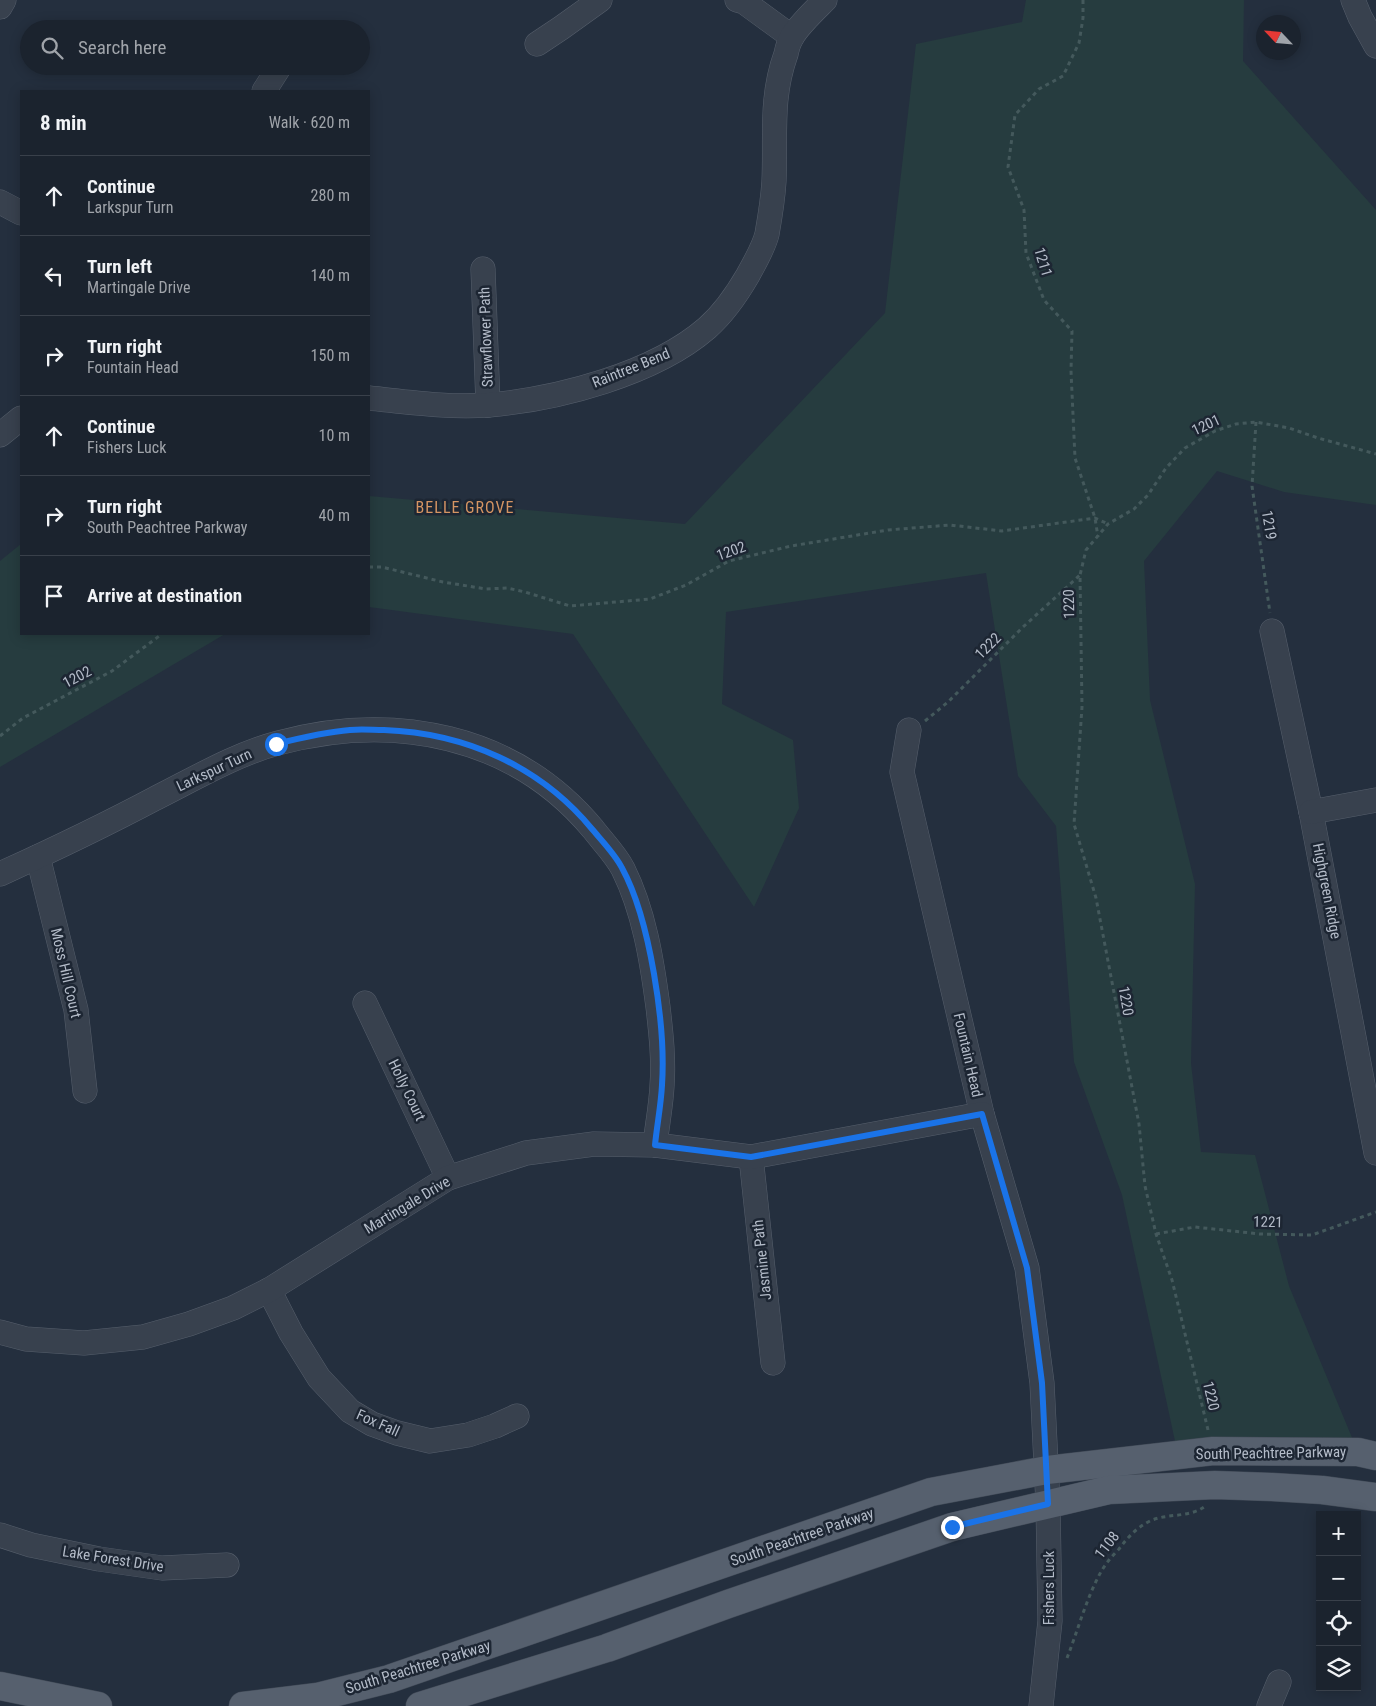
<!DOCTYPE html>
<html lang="en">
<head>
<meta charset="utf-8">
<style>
  body { margin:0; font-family:"Roboto Condensed",sans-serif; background:#282f3a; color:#f1f3f6 }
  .controls { position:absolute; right:15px; bottom:15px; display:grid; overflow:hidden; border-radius:0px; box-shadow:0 2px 12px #0003 }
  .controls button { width:45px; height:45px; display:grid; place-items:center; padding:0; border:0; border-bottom:1px solid #39404a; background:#1b232e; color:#f1f3f6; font:25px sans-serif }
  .compass { position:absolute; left:1256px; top:15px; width:45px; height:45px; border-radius:50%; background:#1b232e; box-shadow:0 2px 12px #0003; rotate:296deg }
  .stop { position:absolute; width:15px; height:15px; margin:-11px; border:4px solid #1a73e8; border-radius:50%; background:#fff }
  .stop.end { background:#1a73e8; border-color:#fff; box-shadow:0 1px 5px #0008 }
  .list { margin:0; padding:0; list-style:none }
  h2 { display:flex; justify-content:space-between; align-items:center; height:65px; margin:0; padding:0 20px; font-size:21px }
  h2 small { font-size:16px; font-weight:400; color:#a0a4aa }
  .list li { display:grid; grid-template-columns:32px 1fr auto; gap:15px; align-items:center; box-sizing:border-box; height:80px; padding:0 20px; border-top:1px solid #39404a }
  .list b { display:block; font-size:19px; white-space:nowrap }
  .list p { margin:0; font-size:16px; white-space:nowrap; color:#a0a4aa }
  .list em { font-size:16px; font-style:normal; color:#a0a4aa }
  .icon { flex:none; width:28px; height:28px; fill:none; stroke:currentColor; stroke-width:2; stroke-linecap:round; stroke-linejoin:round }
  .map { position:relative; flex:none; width:1376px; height:1706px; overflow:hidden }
  .search { position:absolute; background:#1b232e; box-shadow:0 2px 12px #0003; left:20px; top:20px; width:350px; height:55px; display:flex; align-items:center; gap:12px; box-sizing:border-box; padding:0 18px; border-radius:28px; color:#a0a4aa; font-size:19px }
  .panel { position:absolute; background:#1b232e; box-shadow:0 2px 12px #0003; left:20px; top:90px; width:350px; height:545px; border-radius:0px }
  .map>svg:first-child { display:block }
  .green { fill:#263c3f }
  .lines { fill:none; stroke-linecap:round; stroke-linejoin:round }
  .minor-casing { stroke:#565f6c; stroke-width:25 }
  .major-casing { stroke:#414a57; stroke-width:29 }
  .path { stroke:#44595c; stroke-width:3; stroke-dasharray:4 4; stroke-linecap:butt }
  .minor { stroke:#38414e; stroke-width:24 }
  .major { stroke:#56606e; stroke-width:28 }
  .route { stroke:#1a73e8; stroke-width:6 }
  .labels { text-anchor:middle; stroke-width:5; stroke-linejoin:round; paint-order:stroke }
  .street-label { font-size:15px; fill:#b4bcc9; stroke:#1d2633 }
  .neighbourhood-label { font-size:16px; letter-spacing:1px; fill:#d59563; stroke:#1d2633 }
</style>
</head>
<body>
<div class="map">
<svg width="1376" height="1706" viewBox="0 0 1376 1706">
  <rect width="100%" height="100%" fill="#242f3e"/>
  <g class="green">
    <path d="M1026,0H1244L1243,61L1376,210V505L1284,492L1217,471L1144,561L1150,700L1195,884L1191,1063L1201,1152L1255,1155L1289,1286L1358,1452L1178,1455L1122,1195L1074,1062L1056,826L1018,776L986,573L726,612L722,704L793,740L799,808L754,907L573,634L369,607V496L685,524L885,313L916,44L1022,22Z"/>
    <path d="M21,544V634H225L0,767V561Z"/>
  </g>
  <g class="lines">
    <defs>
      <g id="minor">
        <path d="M737,0L744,2L792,37"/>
        <path d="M1353,0L1360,17L1376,46"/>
        <path d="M0,7L4,0"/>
        <path d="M537,44L561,28L600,0"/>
        <path d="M264,91L280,66"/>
        <path d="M0,202L21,213"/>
        <path d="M483,269L488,405"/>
        <path d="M369,398C408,402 449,408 489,405C558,399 654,374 707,328C724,313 737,294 748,275C755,262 764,247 767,234C770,217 773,198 774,181C776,137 770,98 786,54C787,49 789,42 792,37C799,25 815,10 825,0"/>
        <path d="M0,435L21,418"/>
        <path d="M1272,631L1311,812L1376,1153"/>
        <path d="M909,730L902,772L982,1114L1027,1268L1042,1383L1048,1504L1050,1621L1041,1706"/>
        <path d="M1311,812L1376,800"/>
        <path d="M38,857L76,1010L85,1091"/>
        <path d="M0,874C53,850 105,825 156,798C194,779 236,754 278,743C393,712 514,734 593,829C603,842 616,855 623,869C644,911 652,961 658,1007C661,1033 664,1060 662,1086C661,1106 657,1126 655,1145"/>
        <path d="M365,1003L448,1178"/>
        <path d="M751,1157L773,1363"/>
        <path d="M269,1290L291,1333L319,1378L350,1411L372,1424L397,1433L430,1441L468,1435L495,1426L517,1416"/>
        <path d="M0,1332L26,1339L84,1343L143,1337L189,1324L233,1308L269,1290L448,1178L526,1153L594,1144L655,1145L751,1157L982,1114"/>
        <path d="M0,1535L31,1545L99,1559L162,1568L227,1565"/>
        <path d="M1269,1706L1279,1682"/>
      </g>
      <g id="major">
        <path d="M0,1686L98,1706"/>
        <path d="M243,1706L317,1697L389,1679L931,1492L1047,1470L1213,1451L1358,1452L1376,1456"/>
        <path d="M420,1706L607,1648L728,1604L952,1527L1109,1490L1215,1485L1272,1487L1322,1490L1376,1497"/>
      </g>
    </defs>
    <use href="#minor" class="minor-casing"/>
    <use href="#major" class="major-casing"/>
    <g class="path">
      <path d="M1083,0V18L1079,43L1063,76L1039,89L1015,115L1008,167L1024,210L1026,253L1044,300L1072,331L1071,371L1075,458L1095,518L1098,537"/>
      <path d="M1256,422L1252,486L1270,613"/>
      <path d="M369,567H382L443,582L486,589L507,588L525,592L570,606L650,599L686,585L729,561L791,546L888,530L950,525L1002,531L1095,518L1108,524"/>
      <path d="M925,721L948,702L1023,627L1080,575"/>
      <path d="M0,736L23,718L112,671L162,634"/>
      <path d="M1156,1234L1195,1227L1260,1234L1312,1235L1376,1212"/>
      <path d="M1208,1430L1181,1317L1172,1280L1156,1234L1145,1186L1139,1124L1096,898L1074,824L1082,707L1080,575L1086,550L1108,524L1134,509L1148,495L1166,468L1185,448L1215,431L1236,424L1256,422L1289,428L1318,438L1376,454"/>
      <path d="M1067,1658C1078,1630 1087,1596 1102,1570C1107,1562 1113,1555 1119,1549C1128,1537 1136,1528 1150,1521C1167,1513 1188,1518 1204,1507"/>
    </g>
    <use href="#minor" class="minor"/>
    <use href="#major" class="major"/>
  </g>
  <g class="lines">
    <path class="route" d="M276,744C300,738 325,732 350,730C361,729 373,730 384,730C465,733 540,766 592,829C602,841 615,854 622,868C650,919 666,1027 662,1085C661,1105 657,1125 655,1145L751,1157L982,1114L1027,1268L1042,1383L1048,1504L952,1527"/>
  </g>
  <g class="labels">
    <g class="street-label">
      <text transform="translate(1043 262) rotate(73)" y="5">1211</text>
      <text transform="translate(486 337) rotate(-92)" y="5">Strawflower Path</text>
      <text transform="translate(631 368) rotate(-22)" y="5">Raintree Bend</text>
      <text transform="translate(1206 425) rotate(-25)" y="5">1201</text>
      <text transform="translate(1269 525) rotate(81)" y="5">1219</text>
      <text transform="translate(731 551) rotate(-20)" y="5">1202</text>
      <text transform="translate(1069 604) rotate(-91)" y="5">1220</text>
      <text transform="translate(988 646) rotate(-45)" y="5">1222</text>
      <text transform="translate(77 677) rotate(-28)" y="5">1202</text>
      <text transform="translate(214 770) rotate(-25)" y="5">Larkspur Turn</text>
      <text transform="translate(1327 891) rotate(79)" y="5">Highgreen Ridge</text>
      <text transform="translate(66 973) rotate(77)" y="5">Moss Hill Court</text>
      <text transform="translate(1126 1001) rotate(80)" y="5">1220</text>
      <text transform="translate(968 1055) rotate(77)" y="5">Fountain Head</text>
      <text transform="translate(407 1090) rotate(64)" y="5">Holly Court</text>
      <text transform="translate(407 1205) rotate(-31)" y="5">Martingale Drive</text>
      <text transform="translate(1268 1222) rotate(1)" y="5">1221</text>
      <text transform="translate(762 1260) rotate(-96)" y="5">Jasmine Path</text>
      <text transform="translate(1211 1396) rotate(77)" y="5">1220</text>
      <text transform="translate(378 1423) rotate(24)" y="5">Fox Fall</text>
      <text transform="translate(1271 1453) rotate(-1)" y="5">South Peachtree Parkway</text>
      <text transform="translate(802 1537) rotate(-19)" y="5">South Peachtree Parkway</text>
      <text transform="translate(1107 1545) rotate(-52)" y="5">1108</text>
      <text transform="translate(113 1559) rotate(9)" y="5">Lake Forest Drive</text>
      <text transform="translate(1049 1588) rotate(-90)" y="5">Fishers Luck</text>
      <text transform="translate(418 1667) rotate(-17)" y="5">South Peachtree Parkway</text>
    </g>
    <g class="neighbourhood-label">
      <text x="465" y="513">BELLE GROVE</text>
    </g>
  </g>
</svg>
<div class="controls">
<button>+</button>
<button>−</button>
<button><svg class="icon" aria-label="locate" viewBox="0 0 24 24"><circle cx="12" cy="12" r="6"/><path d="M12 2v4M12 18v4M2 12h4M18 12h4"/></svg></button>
<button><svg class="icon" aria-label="layers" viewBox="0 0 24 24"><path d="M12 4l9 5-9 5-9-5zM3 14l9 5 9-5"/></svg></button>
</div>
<svg class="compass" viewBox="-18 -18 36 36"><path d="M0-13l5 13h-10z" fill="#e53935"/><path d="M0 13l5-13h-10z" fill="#a0a4aa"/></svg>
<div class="stop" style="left:276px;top:744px"></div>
<div class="stop end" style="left:952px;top:1527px"></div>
<div class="search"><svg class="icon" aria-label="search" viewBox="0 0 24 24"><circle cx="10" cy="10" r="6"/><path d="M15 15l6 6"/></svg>Search here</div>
<section class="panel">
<h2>8 min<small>Walk · 620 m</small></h2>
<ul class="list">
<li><svg class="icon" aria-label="ahead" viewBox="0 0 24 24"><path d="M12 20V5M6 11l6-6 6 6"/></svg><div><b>Continue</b><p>Larkspur Turn</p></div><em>280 m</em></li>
<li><svg class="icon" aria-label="left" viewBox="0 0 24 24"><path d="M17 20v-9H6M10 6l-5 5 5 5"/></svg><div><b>Turn left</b><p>Martingale Drive</p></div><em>140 m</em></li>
<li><svg class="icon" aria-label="right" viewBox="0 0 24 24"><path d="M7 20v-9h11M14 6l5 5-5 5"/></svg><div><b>Turn right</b><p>Fountain Head</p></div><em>150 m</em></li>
<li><svg class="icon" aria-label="ahead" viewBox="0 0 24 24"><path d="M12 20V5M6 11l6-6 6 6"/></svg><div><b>Continue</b><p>Fishers Luck</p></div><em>10 m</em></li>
<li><svg class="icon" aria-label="right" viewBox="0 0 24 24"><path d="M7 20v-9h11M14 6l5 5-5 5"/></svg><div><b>Turn right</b><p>South Peachtree Parkway</p></div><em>40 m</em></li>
<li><svg class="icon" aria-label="arrive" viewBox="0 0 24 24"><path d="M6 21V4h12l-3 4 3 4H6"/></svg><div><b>Arrive at destination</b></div></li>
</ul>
</section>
</div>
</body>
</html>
